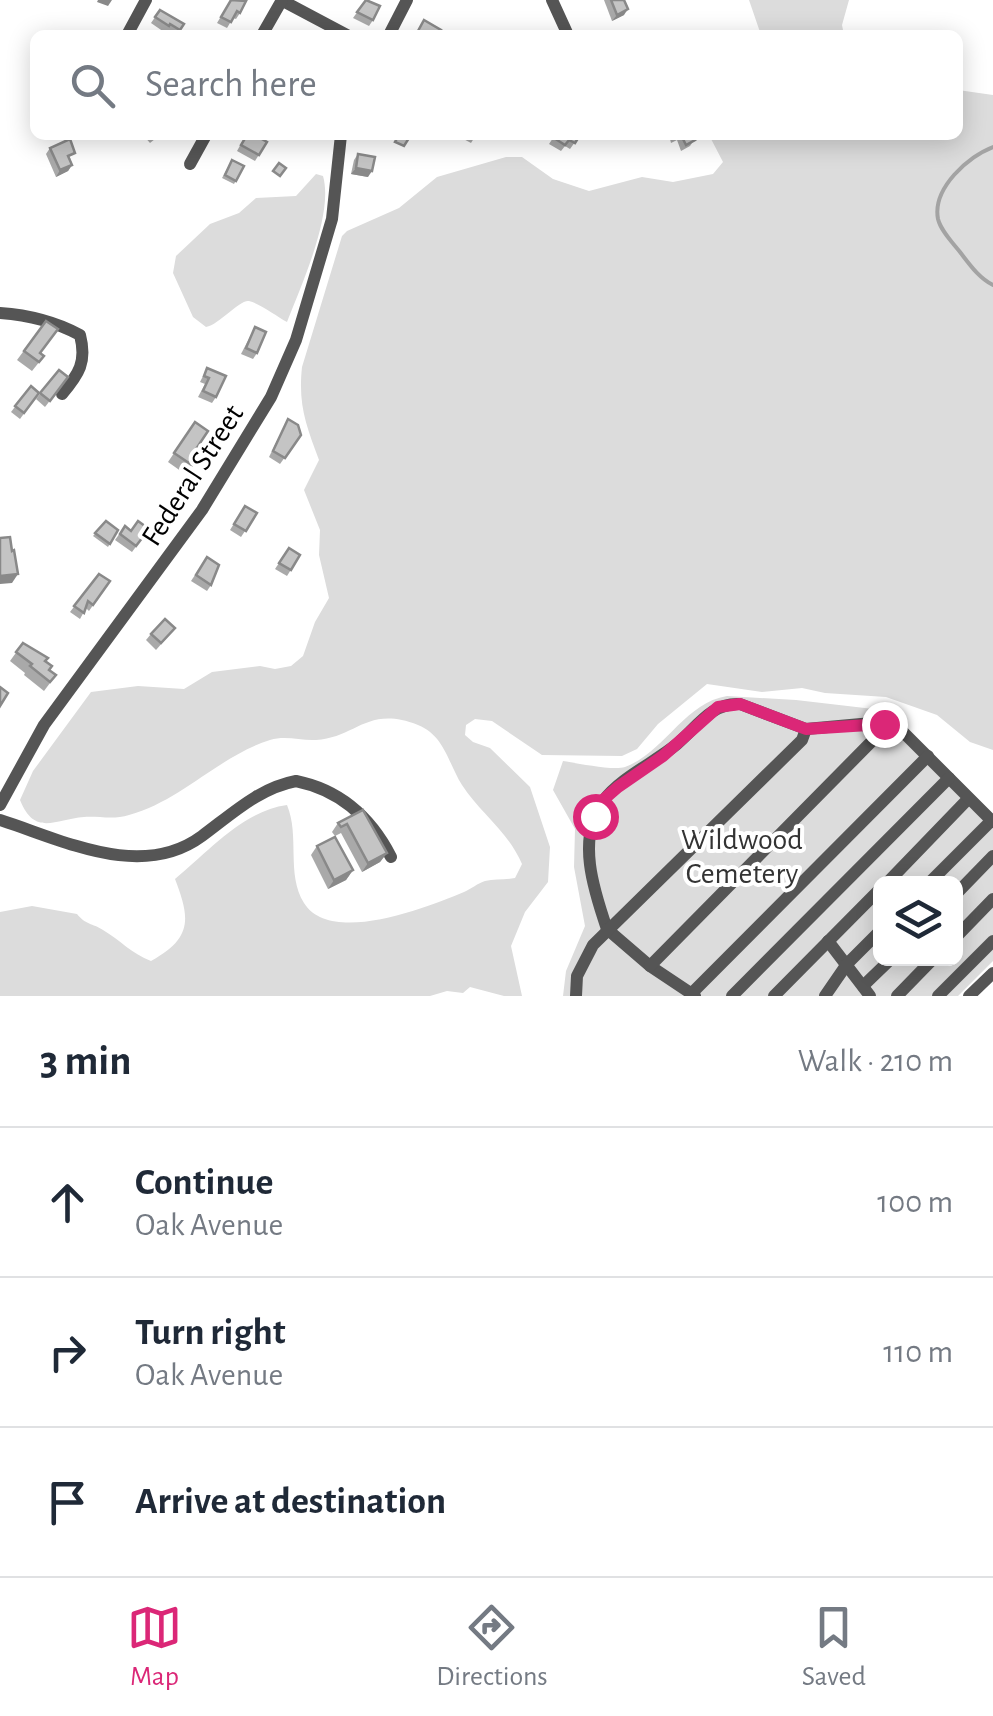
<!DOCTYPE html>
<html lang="en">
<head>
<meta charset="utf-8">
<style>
  body { margin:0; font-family:"Alegreya Sans",sans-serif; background:#f2f2f3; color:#1f2937 }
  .controls { position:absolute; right:30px; bottom:30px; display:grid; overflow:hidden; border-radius:15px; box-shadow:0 5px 25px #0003 }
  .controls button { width:90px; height:90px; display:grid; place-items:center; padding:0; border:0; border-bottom:2px solid #e0e1e3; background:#fff; color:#1f2937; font:50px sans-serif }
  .stop { position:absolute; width:30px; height:30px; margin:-22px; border:8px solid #db2777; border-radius:50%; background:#fff }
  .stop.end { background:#db2777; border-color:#fff; box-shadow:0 2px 10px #0008 }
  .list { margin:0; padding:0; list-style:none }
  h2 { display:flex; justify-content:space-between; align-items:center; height:130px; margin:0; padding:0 40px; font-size:42px }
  h2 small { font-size:32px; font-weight:400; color:#747a83 }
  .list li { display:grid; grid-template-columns:65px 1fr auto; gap:30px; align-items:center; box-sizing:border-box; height:150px; padding:0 40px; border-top:2px solid #e0e1e3 }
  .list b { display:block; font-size:38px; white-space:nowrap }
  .list p { margin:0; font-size:32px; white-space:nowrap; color:#747a83 }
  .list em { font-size:32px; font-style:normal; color:#747a83 }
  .icon { flex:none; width:55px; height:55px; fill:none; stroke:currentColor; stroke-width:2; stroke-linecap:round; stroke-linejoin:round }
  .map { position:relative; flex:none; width:993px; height:996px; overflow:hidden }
  .search { position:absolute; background:#fff; box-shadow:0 5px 25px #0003; left:30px; right:30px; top:30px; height:110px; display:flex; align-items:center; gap:25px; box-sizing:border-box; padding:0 35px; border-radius:15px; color:#747a83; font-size:38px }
  .sheet { height:580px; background:#fff }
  nav { display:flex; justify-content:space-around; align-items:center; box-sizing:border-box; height:140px; border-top:2px solid #e0e1e3; background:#fff; font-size:28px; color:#747a83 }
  nav a { display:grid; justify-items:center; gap:5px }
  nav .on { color:#db2777 }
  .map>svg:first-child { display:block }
  .green { fill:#dcdcdc; fill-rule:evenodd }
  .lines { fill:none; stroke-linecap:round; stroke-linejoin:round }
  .stream { stroke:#a3a3a3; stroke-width:4 }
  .minor { stroke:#555; stroke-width:12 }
  .wall { fill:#a9a9a9 }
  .shaded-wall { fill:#898989 }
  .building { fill:#c4c4c4; stroke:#898989; stroke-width:2.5 }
  .route { stroke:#db2777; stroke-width:12 }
  .labels { text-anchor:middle; stroke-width:8; stroke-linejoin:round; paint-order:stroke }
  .street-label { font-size:30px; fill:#000; stroke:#fff }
  .park-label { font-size:30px; fill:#333; stroke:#fff }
</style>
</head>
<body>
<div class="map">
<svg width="993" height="996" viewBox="0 0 993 996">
  <rect width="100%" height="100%" fill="#fff"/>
  <g class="green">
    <path d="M749,0H849L842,25L844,35H761Z"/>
    <path d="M958,90L993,95V750L970,742L937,715L886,697L825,693L802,688L762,692L707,684L658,724L637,749L622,756L542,755L492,721L475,719L466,725L465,735L473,742L490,748L530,787L550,847L548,882L525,912L511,946L522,996H504L470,987L463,993L447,991L430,996H0V912L32,906L77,914C86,925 92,923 103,930C120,940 132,954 151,961C193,938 190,918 175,879C208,852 243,811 287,805C300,836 286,874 304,903C331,946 428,907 464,892C471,889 478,883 485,881C494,879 506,880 515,878L522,864C508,831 480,813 462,785C448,763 445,736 418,725C367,705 356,738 316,740C301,741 286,735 270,740C219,756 181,801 129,815C114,820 99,816 84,817C55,819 35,837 20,800L33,771L91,692L138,686L184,689L212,672L260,666L275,669L291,666L303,656L315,622L329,598L319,555L320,530L304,490L319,460C306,425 298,405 302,367L342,236L347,231L399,208L437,177L506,157H522L553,179L589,191L642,177L673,182L713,174L723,162L709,135H958Z"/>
    <path d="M316,174L323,176C334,214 301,286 287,322C276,316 261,304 249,301C240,299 220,324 206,327L193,317L173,273L176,256L210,224L239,213L256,198L296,196Z"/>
    <path d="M727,696L796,700L882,710L993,815V961L958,996H563L566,971L585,926L574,867L575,829L553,790L563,761C577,763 613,771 625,767C665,752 684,703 727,696ZM880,884H956V958H880Z"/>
  </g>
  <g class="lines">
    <path class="stream" d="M993,147C969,156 932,188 938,219C941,231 952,242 960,252C970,265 979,278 993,285"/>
    <g class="minor">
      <path d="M281,0L347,35"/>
      <path d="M552,0L568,35"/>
      <path d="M127,35L146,0"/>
      <path d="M262,35L282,0"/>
      <path d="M389,35L407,0"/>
      <path d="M190,164L206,135"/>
      <path d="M0,313C29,315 54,321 80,335C87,362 79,374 62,394"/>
      <path d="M0,805L44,725L202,510L271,397L296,340L332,219L341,135"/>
      <path d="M0,820C63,840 141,881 202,836C232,814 259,788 296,781C340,790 371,818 391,857"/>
      <path d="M886,884L968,799"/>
      <path d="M928,884L991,821"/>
      <path d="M956,894L993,856"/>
      <path d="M607,929C594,891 576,838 603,801C621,777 654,763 677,744C697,727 712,702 740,704L806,729L872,723L896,725L993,822"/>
      <path d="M607,929L650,966L695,996"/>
      <path d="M956,937L993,899"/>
      <path d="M828,941L870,996"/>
      <path d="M650,966L878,735L883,724"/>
      <path d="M863,986L892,958"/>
      <path d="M691,994L928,756"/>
      <path d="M576,996L577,976L593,945L802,740L806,729"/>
      <path d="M732,996L949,778"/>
      <path d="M774,996L880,889"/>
      <path d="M825,996L847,964L880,931"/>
      <path d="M897,996L934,958"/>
      <path d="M938,996L993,941"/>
      <path d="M969,996L993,973"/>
    </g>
  </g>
  <g class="wall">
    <path d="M231,0L240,13L236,19L233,18L227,28L217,23Z"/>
    <path d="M366,0L373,20L369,26L353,18Z"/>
    <path d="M604,0H624V15L612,21Z"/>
    <path d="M160,10L184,24L177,35H174L166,30L164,32L151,23Z"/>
    <path d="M143,135H160L150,143Z"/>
    <path d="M246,135L267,142L255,161L237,151Z"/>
    <path d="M456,135H476L471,143Z"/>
    <path d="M555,135H580L570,149L565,146L561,151L549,144Z"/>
    <path d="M669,135H701L694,140L690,146L681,151L677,140L671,143Z"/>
    <path d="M50,148L71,159H70L72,165L68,171L56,177L46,154Z"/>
    <path d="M358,154L368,177L351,174L354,160Z"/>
    <path d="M232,160L244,166L234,184L222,178Z"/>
    <path d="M46,321L40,353L44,356L32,371L17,360Z"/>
    <path d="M255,327L257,353L253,359L241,354Z"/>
    <path d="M207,368L216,397L212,403L198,397L205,384L200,382Z"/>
    <path d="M59,370L68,377L45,407L36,399Z"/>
    <path d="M31,386L39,393L20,419L11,412Z"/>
    <path d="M288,419L301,435L280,464L269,457Z"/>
    <path d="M195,422L196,449L201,452L185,474L168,462Z"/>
    <path d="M245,506L257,513L241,537L230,530Z"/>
    <path d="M106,521L118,530L108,547L93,536Z"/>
    <path d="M125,526L131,531L149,529L132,552L115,540Z"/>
    <path d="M289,548L300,555L287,576L275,569Z"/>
    <path d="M207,557L211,585L207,591L191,581Z"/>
    <path d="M99,574L110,581L89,611L86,608L80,619L70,612Z"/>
    <path d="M151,634H170L156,650L146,640Z"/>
    <path d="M23,643L45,661L49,670L56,675L44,691L24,675L25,673L10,661Z"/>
    <path d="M363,810L387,853L380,862L362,872L341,833L335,836L332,832L338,823Z"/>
    <path d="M317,846L353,870L346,880L328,889L311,855Z"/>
  </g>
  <g class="shaded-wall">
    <path d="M98,0H112L108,6L97,2Z"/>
    <path d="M628,9L624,15L612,21L617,15Z"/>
    <path d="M72,165L68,171L56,177L60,170Z"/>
    <path d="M356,168L372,171L368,177L351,174Z"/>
    <path d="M18,574L12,583L0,584V576Z"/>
    <path d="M387,853L380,862L362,872L368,863Z"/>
    <path d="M353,870L346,880L328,889L334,880Z"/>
  </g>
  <g class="building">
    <path d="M231,0L246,1L240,13L237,11L231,22L221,17Z"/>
    <path d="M366,0L380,6L373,20L357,12Z"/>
    <path d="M611,0H624L628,9L617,15Z"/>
    <path d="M160,10L184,24L180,30L170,24L169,26L155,17Z"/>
    <path d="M424,20L441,30L438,35H425L418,31Z"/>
    <path d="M247,135H255L267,142L259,155L241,145Z"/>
    <path d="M399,135L409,138L404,146L395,142Z"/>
    <path d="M556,135H580L575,143L569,140L565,145L554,138Z"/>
    <path d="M681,135H697L693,137L695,140L686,145Z"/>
    <path d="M70,139L75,153L68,156L72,165L60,170L50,148Z"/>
    <path d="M358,154L375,157L372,171L356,168Z"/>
    <path d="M232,160L244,166L236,181L225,175Z"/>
    <path d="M279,163L286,168L280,176L273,171Z"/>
    <path d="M46,321L58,329L40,353L44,356L39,362L24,351Z"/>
    <path d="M255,327L266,332L257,353L246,348Z"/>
    <path d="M207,368L226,376L216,397L203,391L209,378L204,376Z"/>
    <path d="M59,370L68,377L50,401L40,393Z"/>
    <path d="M31,386L39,393L24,413L15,406Z"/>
    <path d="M288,419L298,425L301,435L285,458L273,451Z"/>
    <path d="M195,422L208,431L196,449L201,452L192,465L174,453Z"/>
    <path d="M245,506L257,513L246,531L234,524Z"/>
    <path d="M106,521L118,530L110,544L95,533Z"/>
    <path d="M138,521L149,529L136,546L120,534L125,526L131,531Z"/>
    <path d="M10,537L12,551L14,550L18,574L0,576V538Z"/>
    <path d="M289,548L300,555L291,570L279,563Z"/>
    <path d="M207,557L219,565L211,585L196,575Z"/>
    <path d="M99,574L110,581L93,605L88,601L84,613L74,606Z"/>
    <path d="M165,619L175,628L161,643L151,634Z"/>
    <path d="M23,643L48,658L45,661L52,666L49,670L56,675L50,682L30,666L32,664L16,652Z"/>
    <path d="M0,687L8,693L0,706Z"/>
    <path d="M363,810L387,853L368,863L347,824L341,827L338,823Z"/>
    <path d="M335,837L353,870L334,880L317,846Z"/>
  </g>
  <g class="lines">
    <path class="route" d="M595,816L603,800L618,787L663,756L718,707L740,704L806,729L884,724"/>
  </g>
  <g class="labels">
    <g class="street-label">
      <text transform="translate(192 475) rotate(-57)" y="10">Federal Street</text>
    </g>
    <g class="park-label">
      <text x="742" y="849">Wildwood<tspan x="742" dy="34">Cemetery</tspan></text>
    </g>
  </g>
</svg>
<div class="controls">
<button><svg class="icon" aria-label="layers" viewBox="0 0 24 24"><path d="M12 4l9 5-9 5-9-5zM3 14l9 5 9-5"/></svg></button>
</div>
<div class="stop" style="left:595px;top:816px"></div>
<div class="stop end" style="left:884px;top:724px"></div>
<div class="search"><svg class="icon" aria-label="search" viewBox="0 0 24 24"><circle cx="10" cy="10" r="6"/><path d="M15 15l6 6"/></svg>Search here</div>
</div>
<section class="sheet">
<h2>3 min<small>Walk · 210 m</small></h2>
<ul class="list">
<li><svg class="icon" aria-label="ahead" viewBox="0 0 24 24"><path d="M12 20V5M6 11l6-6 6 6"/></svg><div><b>Continue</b><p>Oak Avenue</p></div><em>100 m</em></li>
<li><svg class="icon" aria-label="right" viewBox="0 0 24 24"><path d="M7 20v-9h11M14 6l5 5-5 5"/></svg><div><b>Turn right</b><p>Oak Avenue</p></div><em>110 m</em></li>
<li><svg class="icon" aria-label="arrive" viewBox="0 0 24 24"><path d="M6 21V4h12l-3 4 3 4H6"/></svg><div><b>Arrive at destination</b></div></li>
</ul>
</section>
<nav>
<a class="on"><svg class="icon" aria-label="map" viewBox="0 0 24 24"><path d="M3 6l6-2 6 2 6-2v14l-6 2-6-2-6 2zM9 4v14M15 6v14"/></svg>Map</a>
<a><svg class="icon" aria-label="directions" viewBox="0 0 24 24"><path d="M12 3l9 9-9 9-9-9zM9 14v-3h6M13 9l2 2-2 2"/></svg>Directions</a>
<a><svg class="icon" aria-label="saved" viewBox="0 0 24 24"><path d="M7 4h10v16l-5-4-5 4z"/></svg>Saved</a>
</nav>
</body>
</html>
